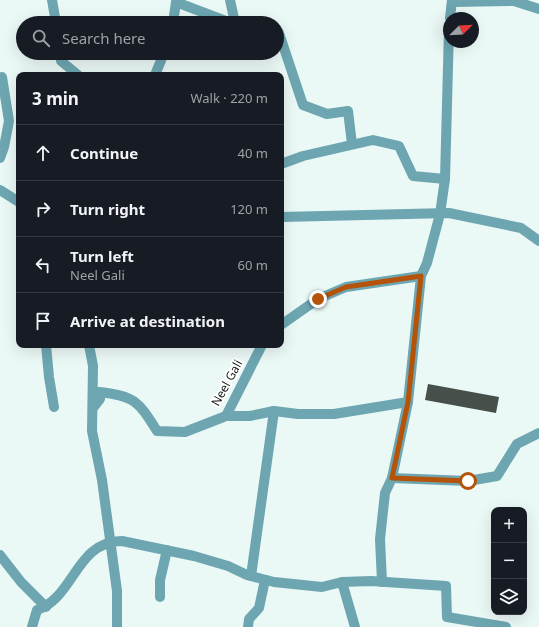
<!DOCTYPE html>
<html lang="en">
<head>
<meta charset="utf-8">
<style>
  body { margin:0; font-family:"Noto Sans",sans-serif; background:#242831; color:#f1f3f6 }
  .controls { position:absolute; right:12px; bottom:12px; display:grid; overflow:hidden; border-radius:8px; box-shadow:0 4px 16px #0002 }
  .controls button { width:36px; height:36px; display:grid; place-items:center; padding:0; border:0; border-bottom:1px solid #363941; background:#171b24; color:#f1f3f6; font:20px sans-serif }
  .compass { position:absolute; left:443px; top:12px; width:36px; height:36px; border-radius:50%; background:#171b24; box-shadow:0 4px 16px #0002; rotate:66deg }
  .stop { position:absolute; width:12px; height:12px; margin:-9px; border:3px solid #b45309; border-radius:50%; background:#fff }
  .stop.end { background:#b45309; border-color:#fff; box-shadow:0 1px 4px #0008 }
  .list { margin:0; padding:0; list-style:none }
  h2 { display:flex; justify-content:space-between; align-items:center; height:52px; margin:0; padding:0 16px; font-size:17px }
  h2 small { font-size:13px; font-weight:400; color:#9ea1a6 }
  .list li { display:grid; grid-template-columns:26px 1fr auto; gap:12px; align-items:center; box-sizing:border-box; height:56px; padding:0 16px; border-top:1px solid #363941 }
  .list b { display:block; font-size:15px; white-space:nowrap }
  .list p { margin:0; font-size:13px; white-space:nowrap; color:#9ea1a6 }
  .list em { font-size:13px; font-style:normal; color:#9ea1a6 }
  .icon { flex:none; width:22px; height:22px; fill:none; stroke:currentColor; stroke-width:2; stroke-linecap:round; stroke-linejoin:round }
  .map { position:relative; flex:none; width:539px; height:627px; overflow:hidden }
  .search { position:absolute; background:#171b24; box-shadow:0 4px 16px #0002; left:16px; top:16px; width:268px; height:44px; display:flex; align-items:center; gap:10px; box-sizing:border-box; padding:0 14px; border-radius:22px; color:#9ea1a6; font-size:15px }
  .panel { position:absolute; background:#171b24; box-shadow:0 4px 16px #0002; left:16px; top:72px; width:268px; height:276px; border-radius:8px }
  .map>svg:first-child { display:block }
  .building { fill:#464f49 }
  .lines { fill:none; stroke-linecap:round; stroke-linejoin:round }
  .minor { stroke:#6da6b1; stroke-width:10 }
  .tertiary { stroke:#6da6b1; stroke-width:10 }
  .route { stroke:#b45309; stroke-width:5 }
  .labels { text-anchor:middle; stroke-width:4; stroke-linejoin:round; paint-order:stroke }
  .street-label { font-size:12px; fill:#181d1c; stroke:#fff }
</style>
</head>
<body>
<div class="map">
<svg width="539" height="627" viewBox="0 0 539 627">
  <rect width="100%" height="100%" fill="#eaf8f6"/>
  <path class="building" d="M428,384L499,397L496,413L425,400Z"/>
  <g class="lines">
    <g class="minor">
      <path d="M52,0L56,23"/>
      <path d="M230,0L235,23"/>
      <path d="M452,2L514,1L539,9"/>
      <path d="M173,23L176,2L231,23"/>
      <path d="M277,33H279L303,105L327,114L348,111L352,144"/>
      <path d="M60,53L61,61L78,75"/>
      <path d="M155,75L164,53"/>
      <path d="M0,158L4,147L9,121L2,77"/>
      <path d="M281,164L303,156L373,140L399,146L413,176L445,179"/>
      <path d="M281,325L318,299L346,287L421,276"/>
      <path d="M46,345L49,377L54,407"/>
      <path d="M93,408L100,399L99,392C135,396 138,401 157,431L185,432L226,416L262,345"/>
      <path d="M226,416H250L274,411L298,414H334L408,402"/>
      <path d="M392,478L468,481L497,476L517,444L539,433"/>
      <path d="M0,555L21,582L46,607"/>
      <path d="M251,576L274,411"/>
      <path d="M342,582L355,627"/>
      <path d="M382,582L380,539L385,493L392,478L408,402L421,276L427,263L440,214"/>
      <path d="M160,597V580L167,550"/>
      <path d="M32,627L37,610C74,598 76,541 122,541L194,556L228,566L247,575L274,582L322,587L342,582L371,581L446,586L447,617L506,627"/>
      <path d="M248,627L249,619L259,608L265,580"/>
    </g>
    <g class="tertiary">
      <path d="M450,18L452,0"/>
      <path d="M0,190L19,202"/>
      <path d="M440,214L445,179L449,29"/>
      <path d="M281,217L449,213L521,228L539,241"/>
      <path d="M89,345L93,366L92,431L102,480L117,591V627"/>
    </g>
  </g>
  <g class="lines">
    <path class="route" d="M318,299L346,287L421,276L408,402L392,478L468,481"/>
  </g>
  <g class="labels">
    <g class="street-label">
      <text transform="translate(227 383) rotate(-61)" y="4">Neel Gali</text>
    </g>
  </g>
</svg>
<div class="controls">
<button>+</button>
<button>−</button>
<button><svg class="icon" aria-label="layers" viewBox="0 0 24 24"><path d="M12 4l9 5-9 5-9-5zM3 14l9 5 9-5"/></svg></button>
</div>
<svg class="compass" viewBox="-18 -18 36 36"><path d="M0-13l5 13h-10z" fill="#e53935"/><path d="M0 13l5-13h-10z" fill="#9ea1a6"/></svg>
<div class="stop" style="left:468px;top:481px"></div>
<div class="stop end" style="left:318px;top:299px"></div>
<div class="search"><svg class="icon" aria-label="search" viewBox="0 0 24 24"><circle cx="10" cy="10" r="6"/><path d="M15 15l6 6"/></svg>Search here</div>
<section class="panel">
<h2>3 min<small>Walk · 220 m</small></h2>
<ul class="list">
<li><svg class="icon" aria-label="ahead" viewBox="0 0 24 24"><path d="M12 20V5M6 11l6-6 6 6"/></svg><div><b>Continue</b></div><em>40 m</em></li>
<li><svg class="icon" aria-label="right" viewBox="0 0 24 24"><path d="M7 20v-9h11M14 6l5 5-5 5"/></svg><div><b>Turn right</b></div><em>120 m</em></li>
<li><svg class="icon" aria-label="left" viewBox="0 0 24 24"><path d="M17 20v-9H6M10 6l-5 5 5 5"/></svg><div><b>Turn left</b><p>Neel Gali</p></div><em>60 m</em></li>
<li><svg class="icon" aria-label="arrive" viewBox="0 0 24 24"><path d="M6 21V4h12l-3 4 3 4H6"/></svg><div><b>Arrive at destination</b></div></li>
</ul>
</section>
</div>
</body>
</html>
